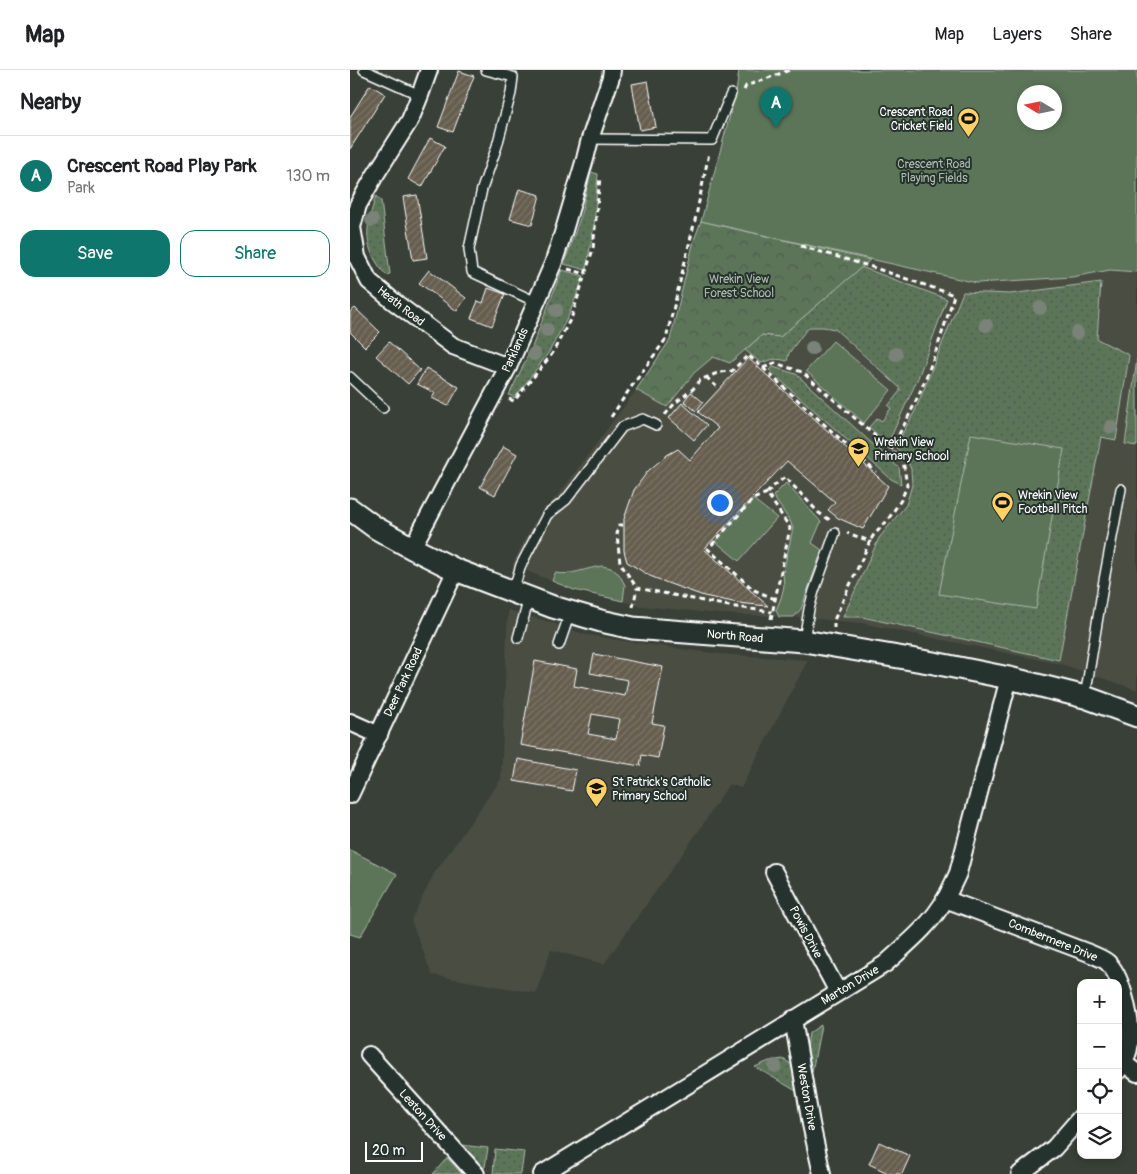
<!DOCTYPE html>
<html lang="en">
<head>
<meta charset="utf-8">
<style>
  body { margin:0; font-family:Pangolin,sans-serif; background:#f2f2f2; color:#202124 }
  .controls { position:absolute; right:15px; bottom:15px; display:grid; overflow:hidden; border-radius:10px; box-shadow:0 2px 8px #0003 }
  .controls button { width:45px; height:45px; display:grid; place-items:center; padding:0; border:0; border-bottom:1px solid #e0e0e0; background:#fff; color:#202124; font:25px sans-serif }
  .compass { position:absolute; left:667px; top:15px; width:45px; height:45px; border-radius:50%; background:#fff; box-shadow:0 2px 8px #0003; rotate:280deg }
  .scale { position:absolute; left:15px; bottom:12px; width:58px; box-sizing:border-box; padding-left:5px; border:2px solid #fff; border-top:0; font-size:14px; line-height:18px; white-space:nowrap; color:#fff; -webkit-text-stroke:4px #26332d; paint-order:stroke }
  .you { position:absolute; left:369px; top:432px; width:18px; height:18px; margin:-12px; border:4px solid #fff; border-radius:50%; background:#1a73e8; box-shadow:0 0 0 8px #1a73e833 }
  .badge { display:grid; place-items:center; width:32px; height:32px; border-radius:50%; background:#0f766e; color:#fff; font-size:16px; font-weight:700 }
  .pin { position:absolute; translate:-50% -41px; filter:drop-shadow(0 1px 2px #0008) }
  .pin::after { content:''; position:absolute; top:26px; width:18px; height:15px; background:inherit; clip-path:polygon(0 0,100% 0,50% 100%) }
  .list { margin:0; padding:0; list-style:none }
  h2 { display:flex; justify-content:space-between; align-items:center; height:65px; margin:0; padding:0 20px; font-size:21px }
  h2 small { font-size:16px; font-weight:400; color:#757577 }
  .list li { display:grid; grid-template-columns:32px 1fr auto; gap:15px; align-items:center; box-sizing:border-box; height:80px; padding:0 20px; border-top:1px solid #e0e0e0 }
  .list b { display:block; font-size:19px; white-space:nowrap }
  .list p { margin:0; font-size:16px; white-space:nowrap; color:#757577 }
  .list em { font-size:16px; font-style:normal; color:#757577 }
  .actions { display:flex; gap:10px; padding:15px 20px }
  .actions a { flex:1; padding:11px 0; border:1px solid #0f766e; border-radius:15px; text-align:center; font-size:18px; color:#0f766e }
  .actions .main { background:#0f766e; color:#fff }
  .icon { flex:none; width:28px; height:28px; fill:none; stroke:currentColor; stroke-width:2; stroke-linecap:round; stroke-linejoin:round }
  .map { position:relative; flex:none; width:787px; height:1104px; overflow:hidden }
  header { display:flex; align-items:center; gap:30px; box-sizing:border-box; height:70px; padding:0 25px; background:#fff; border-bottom:1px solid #e0e0e0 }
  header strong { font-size:24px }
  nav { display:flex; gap:28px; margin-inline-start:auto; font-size:18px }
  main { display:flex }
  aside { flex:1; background:#fff }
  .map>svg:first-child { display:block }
  .built { fill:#4a4d42 }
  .grass { fill:url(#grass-dots); stroke:#adbaac }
  .forest { fill:url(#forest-crowns); stroke:#adbaac }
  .park { fill:#5b7459; stroke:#adbaac; fill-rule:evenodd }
  .building { fill:url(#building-hatch); stroke:#fff; fill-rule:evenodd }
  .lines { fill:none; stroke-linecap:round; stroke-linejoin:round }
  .service-casing { stroke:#fff; stroke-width:12 }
  .minor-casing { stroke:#fff; stroke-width:20 }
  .tertiary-casing { stroke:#fff; stroke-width:25 }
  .path { stroke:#fff; stroke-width:3; stroke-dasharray:5 4; stroke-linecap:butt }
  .service { stroke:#26332d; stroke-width:9 }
  .minor { stroke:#26332d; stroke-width:16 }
  .tertiary { stroke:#26332d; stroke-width:21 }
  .tree { fill:#798377 }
  .labels { text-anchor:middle; stroke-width:4; stroke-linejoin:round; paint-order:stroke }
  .poi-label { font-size:12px; fill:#fff; stroke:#26332d; text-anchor:start }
  .park-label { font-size:12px; fill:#adbaac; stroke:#26332d }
  .street-label { font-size:12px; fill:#fff; stroke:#26332d }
</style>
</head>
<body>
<header>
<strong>Map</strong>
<nav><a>Map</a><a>Layers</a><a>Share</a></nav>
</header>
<main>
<aside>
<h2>Nearby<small></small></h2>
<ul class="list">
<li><span class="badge">A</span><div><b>Crescent Road Play Park</b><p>Park</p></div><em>130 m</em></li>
</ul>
<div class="actions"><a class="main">Save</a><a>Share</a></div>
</aside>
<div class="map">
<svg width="787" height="1104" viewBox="0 0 787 1104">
  <defs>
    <pattern id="grass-dots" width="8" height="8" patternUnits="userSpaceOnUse" patternTransform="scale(1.25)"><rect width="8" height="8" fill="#5b7459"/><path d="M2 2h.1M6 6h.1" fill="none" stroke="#525c51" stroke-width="1.8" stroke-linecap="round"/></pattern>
    <pattern id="forest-crowns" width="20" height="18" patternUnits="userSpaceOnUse" patternTransform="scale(1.25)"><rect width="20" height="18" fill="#5b7459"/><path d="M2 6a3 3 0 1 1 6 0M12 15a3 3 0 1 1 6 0" fill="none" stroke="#525c51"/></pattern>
    <pattern id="building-hatch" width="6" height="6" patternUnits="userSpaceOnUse" patternTransform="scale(1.25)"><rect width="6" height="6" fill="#655d4e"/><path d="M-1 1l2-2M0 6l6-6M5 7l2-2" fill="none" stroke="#7c7569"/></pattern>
  </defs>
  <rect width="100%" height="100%" fill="#394037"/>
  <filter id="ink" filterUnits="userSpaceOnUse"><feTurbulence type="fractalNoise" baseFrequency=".02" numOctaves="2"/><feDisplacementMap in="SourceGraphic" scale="10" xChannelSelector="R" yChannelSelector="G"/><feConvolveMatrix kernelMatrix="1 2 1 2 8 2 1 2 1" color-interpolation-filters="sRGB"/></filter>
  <g filter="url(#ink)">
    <g class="built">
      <path d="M351,151L520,190L722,207L760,200L787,202V289L775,373L787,376V620L714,595L511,553L444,547L369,544L291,536L224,520L162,495L183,454L212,420L286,320L320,270L344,170Z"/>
      <path d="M158,540L200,552L233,564L280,572L370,584L458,590L391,718L379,714L350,759L254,894L201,880L186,923L82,905L61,850L84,804L151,709Z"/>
    </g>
    <g class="grass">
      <path d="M241,102L248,104L244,156L236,200L214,194L230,148Z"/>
      <path d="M26,126L31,131L40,204L36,205C12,177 15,159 26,126Z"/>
      <path d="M511,197L597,229L568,308L539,371L533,370L519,357L527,348L532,351L541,338L538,336L550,321V318L485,259L473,257H461L456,260L439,283L437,291C426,288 422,289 411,293L395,280L412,265L430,267Z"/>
      <path d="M212,200L234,206L219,245L199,282L165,328L159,325L182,277Z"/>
      <path d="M751,212L747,269L779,285L766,370L751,367L709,590L512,547H493L529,468L556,435L562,415L561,399L556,388L545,377L565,341L613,222L660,224Z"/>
      <path d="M423,297L446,304L549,398L551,414L541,409L419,300Z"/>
      <path d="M471,955L462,1002L457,978L459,963Z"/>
      <path d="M433,989L441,994L448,1022L405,997L419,991Z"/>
      <path d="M110,1075L138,1078L135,1097L132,1099Z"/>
      <path d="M145,1079L174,1082L171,1104H143Z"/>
      <path d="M97,1088L112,1104H83Z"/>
    </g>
    <g class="forest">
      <path d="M351,151L520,190L430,267L412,265L380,293L363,287L344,303L317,337L286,320L320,270L344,170Z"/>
      <path d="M787,289V376L775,374Z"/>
    </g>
    <g class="park">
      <path d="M389,0H787V202L760,200L722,207L627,213L351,151L386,23ZM674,22H704V52H674Z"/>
      <path d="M483,271L541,320L514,353L456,301Z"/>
      <path d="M621,364L714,379L686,539L589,524Z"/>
      <path d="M436,413L471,452L462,473L472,480L451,539L444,547H429L426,540L431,528L434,516L433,503L443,458L440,451L423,426Z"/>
      <path d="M403,429L427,448L389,491L365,471Z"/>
      <path d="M252,496L261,498L269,504L275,515L273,531L224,520L202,511L205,503C221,506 236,498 252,496Z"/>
      <path d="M0,780L47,804L10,867L0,864Z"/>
    </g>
    <g class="building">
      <path d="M109,1L124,6L103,62L88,57Z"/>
      <path d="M298,11L306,57L290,60L282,14Z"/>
      <path d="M20,15L35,24L0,79V47Z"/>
      <path d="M80,68L95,76L72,117L58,109Z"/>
      <path d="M169,119L190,125L182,155L160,149Z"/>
      <path d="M67,125L77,188L63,190L53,127Z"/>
      <path d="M79,200L116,228L107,241L69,213Z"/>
      <path d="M138,218L155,224L142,256L121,248L128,231L133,233Z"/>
      <path d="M5,238L30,262L15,277L0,262V242Z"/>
      <path d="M39,272L70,300L58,314L26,286Z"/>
      <path d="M398,288L538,416L513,459L488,448L478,440L485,432L437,391L354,479L418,536L388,533L354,526L320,514L300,506L277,492L274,481V449L284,420L298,401L317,385L328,379L340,390L368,358L348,342Z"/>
      <path d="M76,298L109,317L98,336L82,328L85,323L67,314Z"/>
      <path d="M341,322L353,332L346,341L334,331Z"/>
      <path d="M332,333L357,355L344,370L319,348Z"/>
      <path d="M153,376L167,384L145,425L130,417Z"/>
      <path d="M244,584L313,597L302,653L314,655L308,688L292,685L290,696L170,675L185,591L227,599L224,616L275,626L278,610L240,603ZM242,644L270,649L266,669L238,664Z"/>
      <path d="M168,689L226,700L222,721L164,711Z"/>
      <path d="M529,1072L560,1086L552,1104H540L519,1094Z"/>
    </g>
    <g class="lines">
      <defs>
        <g id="service">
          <path d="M14,0L70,25"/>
          <path d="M136,0L163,7L161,23L147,76L132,119L119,179L122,202L186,232"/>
          <path d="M240,69L362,70L381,24"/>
          <path d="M0,307L33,338"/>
          <path d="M163,521L171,495L197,445L216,430L272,357L293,349L306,355"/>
          <path d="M168,568L179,528"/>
          <path d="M454,571L459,539L464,521L485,463"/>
          <path d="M209,575L220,543"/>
          <path d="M735,627L754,510L771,419"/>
        </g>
        <g id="minor">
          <path d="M79,0L70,25L60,50L24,107L8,135L2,157L7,187L19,211L43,231L103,276L158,297"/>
          <path d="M62,478L158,297L203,194L214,160L235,89L240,69L261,7L262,0"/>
          <path d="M0,652L29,665"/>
          <path d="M0,725L106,500"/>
          <path d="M424,802L488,922"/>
          <path d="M595,829L739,883C745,886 755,889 759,894C773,909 782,952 780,972C779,982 775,993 768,1001"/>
          <path d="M443,949L461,1054L472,1104"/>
          <path d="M19,985L126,1104"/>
          <path d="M774,993L787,1003"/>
          <path d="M192,1104L535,894C557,874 581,855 596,828C600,820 604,812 608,803L659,608"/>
          <path d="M670,1104L704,1078L731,1047"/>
        </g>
        <path id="tertiary" d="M0,439L26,458L62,478L106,500L203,537L251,551L283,558L454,571L584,593L659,608L735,627L787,646"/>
      </defs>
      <use href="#service" class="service-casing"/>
      <use href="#minor" class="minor-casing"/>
      <use href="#tertiary" class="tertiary-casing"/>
      <g class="path">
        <path d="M394,20L396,16L440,0"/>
        <path d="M451,176L522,197L604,225C588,278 570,332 540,379"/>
        <path d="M218,199L236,204"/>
        <path d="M413,298L526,402"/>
        <path d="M356,307L368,318"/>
        <path d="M159,329L164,331L202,284L222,246L243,179L250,107"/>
        <path d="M315,345L325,333L343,319L350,310L370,302L382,301L398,285L413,298L425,293L452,302L553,390L557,416L551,430L537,451L523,466L520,471"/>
        <path d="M261,347L279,320L316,269L346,146L359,83"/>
        <path d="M417,423L403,429L358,479L404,520L425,529"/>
        <path d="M273,455H269L267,464L270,493L287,518L379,536L422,542"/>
        <path d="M283,537L287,518"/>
        <path d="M421,549L440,458L417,423L425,415L435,407L469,443L480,450"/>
        <path d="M484,558V550L520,471L497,463"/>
      </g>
      <use href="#service" class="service"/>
      <use href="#minor" class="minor"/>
      <use href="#tertiary" class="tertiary"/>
    </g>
    <g class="tree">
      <circle cx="22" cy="150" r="7"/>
      <circle cx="690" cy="238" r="7"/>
      <circle cx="206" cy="240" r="7"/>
      <circle cx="636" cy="255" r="7"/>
      <circle cx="197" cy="260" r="7"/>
      <circle cx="727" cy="263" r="7"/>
      <circle cx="462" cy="278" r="7"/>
      <circle cx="184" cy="284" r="7"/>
      <circle cx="546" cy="284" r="7"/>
      <circle cx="761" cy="357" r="7"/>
      <circle cx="425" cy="996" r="7"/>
    </g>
  </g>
  <defs>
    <symbol id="stadium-pin" viewBox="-11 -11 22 30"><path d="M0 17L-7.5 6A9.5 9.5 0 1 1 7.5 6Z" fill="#ffd166" stroke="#26332d"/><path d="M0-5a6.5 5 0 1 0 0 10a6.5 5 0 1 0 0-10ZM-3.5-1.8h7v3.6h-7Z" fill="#111"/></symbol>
    <symbol id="school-pin" viewBox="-11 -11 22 30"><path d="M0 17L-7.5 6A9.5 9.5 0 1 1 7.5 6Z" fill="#ffd166" stroke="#26332d"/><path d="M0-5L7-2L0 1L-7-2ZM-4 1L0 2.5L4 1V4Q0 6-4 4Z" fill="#111"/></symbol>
  </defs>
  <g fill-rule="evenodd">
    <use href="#stadium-pin" x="606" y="36" width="25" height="34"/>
    <use href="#school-pin" x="496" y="366" width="25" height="34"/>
    <use href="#stadium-pin" x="640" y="420" width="25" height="34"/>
    <use href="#school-pin" x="234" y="706" width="25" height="34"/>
  </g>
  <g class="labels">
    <g class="poi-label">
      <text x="603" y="46" text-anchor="end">Crescent Road<tspan x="603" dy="14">Cricket Field</tspan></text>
      <text x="524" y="376">Wrekin View<tspan x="524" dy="14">Primary School</tspan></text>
      <text x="668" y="429">Wrekin View<tspan x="668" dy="14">Football Pitch</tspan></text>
      <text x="262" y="716">St Patrick's Catholic<tspan x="262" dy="14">Primary School</tspan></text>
    </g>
    <g class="park-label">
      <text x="584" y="98">Crescent Road<tspan x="584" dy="14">Playing Fields</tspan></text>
      <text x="389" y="213">Wrekin View<tspan x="389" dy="14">Forest School</tspan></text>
    </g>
    <g class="street-label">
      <text transform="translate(51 236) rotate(38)" y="4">Heath Road</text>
      <text transform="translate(165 280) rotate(-66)" y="4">Parklands</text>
      <text transform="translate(385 566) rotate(5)" y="4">North Road</text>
      <text transform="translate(53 612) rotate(-65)" y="4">Deer Park Road</text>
      <text transform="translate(456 862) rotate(62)" y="4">Powis Drive</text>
      <text transform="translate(703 870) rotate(22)" y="4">Combermere Drive</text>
      <text transform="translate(500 915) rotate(-31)" y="4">Marton Drive</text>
      <text transform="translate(457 1027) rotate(80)" y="4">Weston Drive</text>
      <text transform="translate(73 1045) rotate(48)" y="4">Leaton Drive</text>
    </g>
  </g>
</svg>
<div class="controls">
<button>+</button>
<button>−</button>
<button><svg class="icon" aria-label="locate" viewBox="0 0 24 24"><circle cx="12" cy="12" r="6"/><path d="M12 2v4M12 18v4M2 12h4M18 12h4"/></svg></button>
<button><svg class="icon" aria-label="layers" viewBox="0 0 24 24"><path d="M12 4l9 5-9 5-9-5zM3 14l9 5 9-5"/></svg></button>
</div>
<svg class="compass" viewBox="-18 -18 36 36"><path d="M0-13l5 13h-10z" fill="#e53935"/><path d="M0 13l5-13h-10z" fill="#757577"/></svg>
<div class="scale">20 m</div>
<div class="you"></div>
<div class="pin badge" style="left:426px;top:58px">A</div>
</div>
</main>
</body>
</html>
